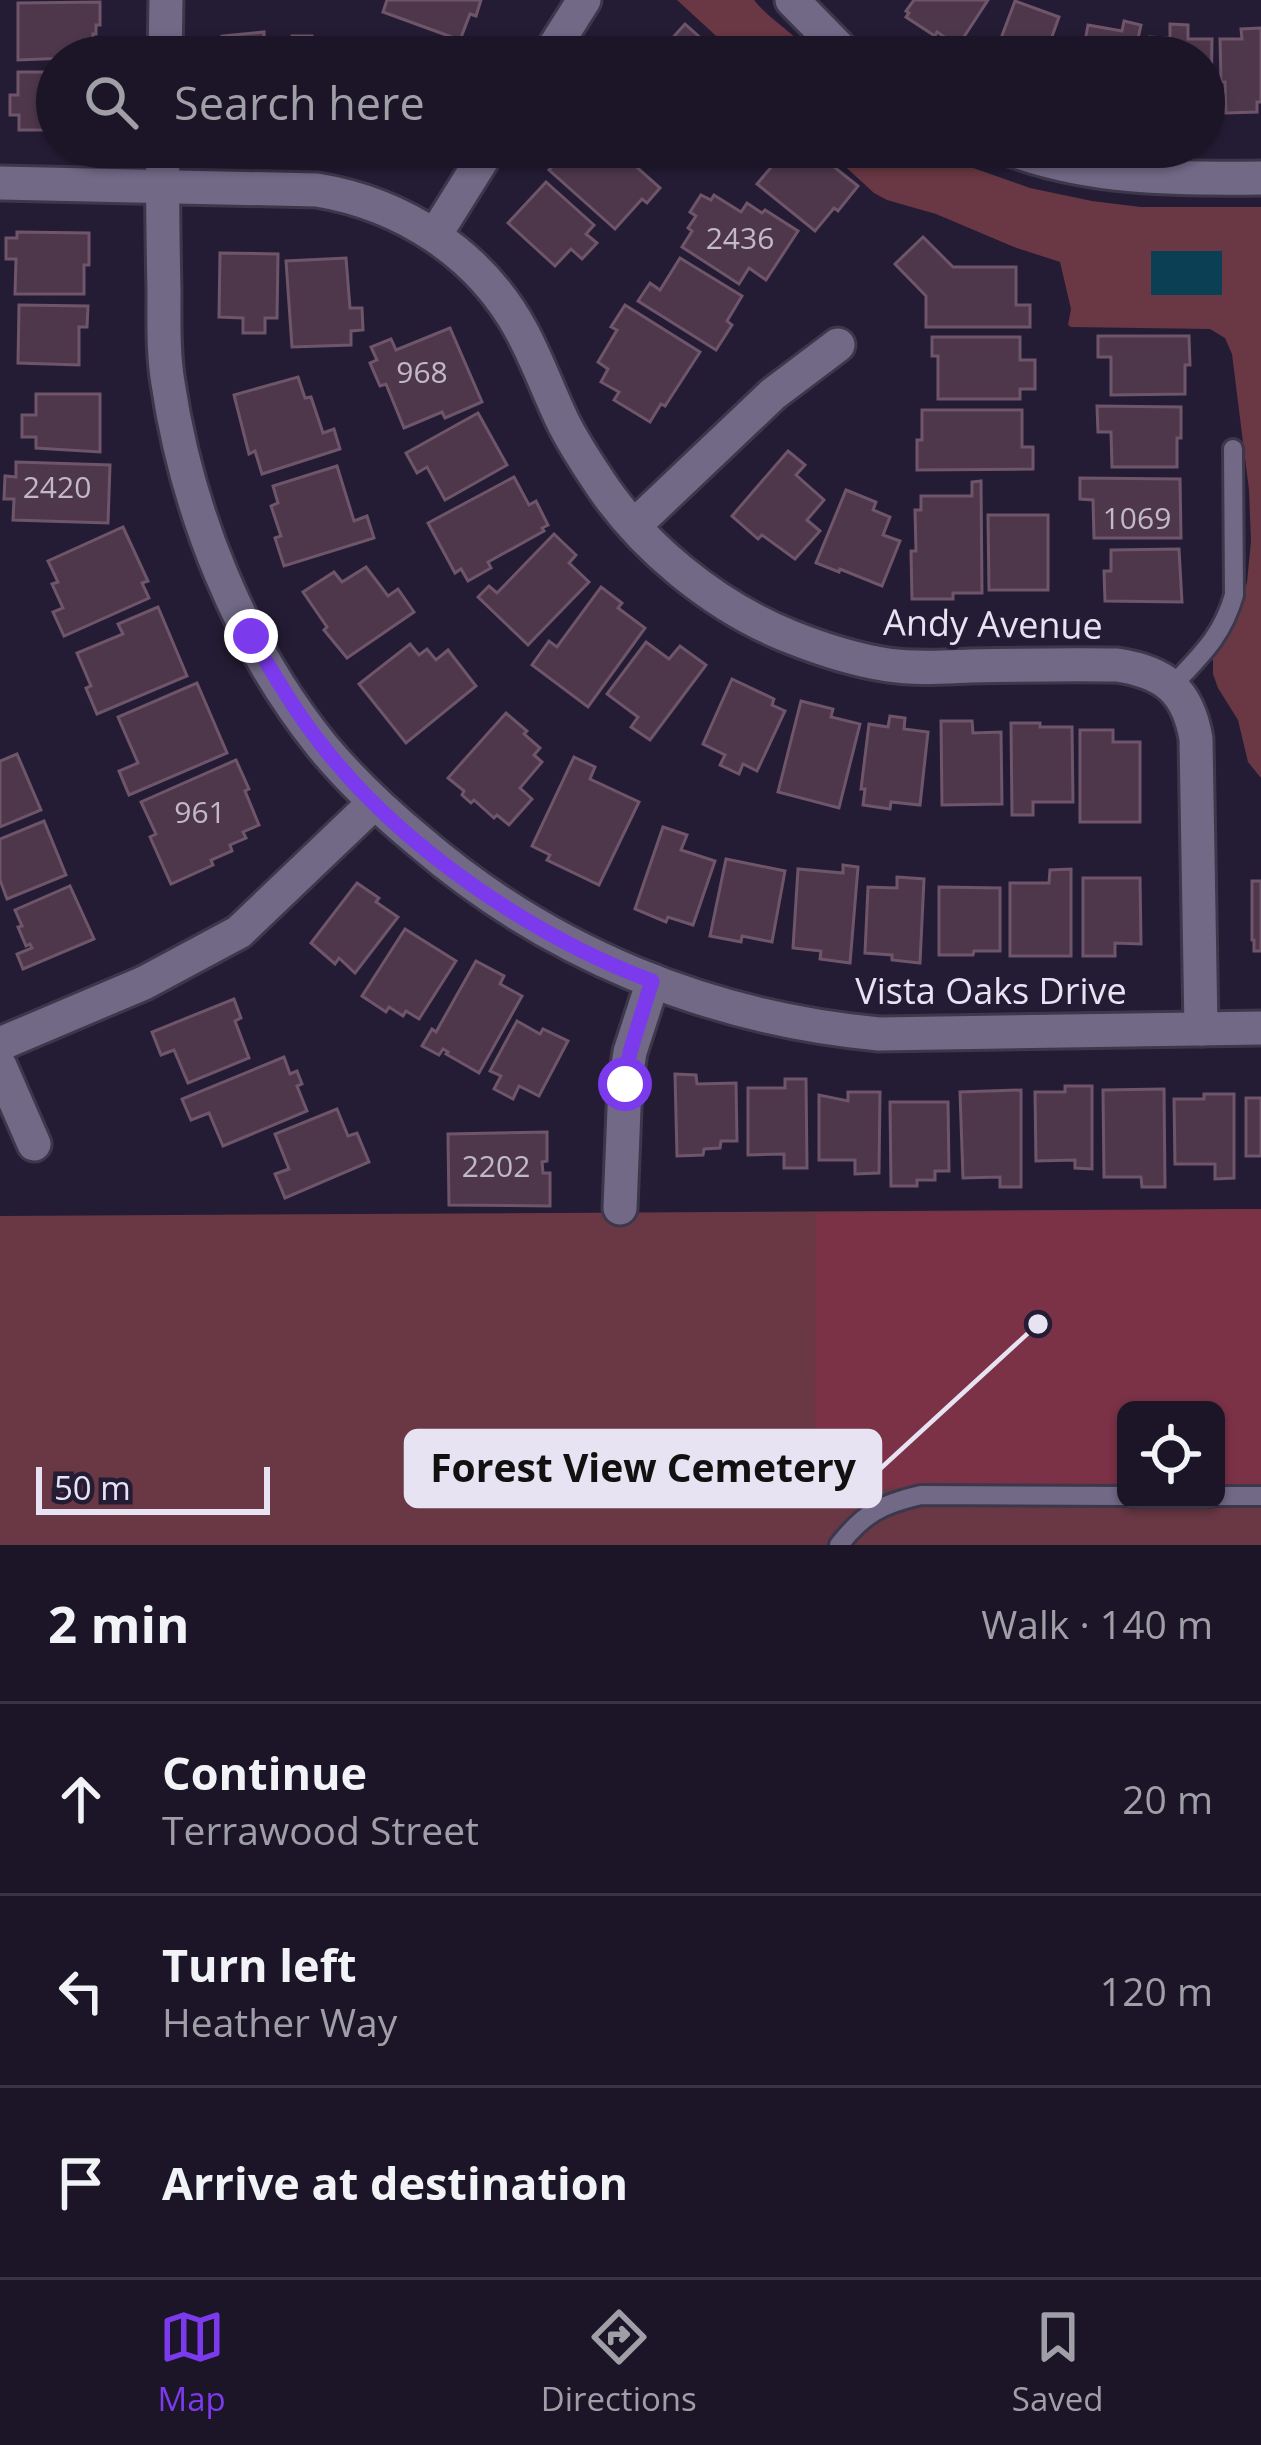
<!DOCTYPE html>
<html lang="en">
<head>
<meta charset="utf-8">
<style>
  body { margin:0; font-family:"Open Sans",sans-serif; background:#241e2f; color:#f1f3f6 }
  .controls { position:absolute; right:36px; bottom:36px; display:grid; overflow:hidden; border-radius:18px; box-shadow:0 3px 9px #0004 }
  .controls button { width:108px; height:108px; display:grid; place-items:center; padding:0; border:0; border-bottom:3px solid #393444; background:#1b1527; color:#f1f3f6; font:60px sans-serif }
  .scale { position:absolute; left:36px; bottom:30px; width:234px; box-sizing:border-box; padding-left:12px; border:6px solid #e7e3f3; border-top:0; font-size:33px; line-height:42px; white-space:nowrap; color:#e7e3f3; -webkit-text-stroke:9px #241c34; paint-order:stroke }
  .stop { position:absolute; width:36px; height:36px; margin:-27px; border:9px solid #7c3aed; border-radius:50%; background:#fff }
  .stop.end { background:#7c3aed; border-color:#fff; box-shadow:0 3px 12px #0008 }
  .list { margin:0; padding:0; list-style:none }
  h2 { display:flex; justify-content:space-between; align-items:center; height:156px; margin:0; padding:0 48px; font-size:51px }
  h2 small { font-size:39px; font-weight:400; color:#a09fa7 }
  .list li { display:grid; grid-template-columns:78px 1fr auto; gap:36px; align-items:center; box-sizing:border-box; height:192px; padding:0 48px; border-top:3px solid #393444 }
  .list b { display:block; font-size:45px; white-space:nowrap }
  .list p { margin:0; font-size:39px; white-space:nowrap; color:#a09fa7 }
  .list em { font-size:39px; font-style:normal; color:#a09fa7 }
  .icon { flex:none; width:66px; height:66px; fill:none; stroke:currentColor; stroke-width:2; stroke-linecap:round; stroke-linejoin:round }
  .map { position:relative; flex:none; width:1261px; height:1545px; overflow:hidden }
  .search { position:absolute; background:#1b1527; box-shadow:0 3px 9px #0004; left:36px; right:36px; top:36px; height:132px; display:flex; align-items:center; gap:30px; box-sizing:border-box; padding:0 42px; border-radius:66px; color:#a09fa7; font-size:45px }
  .sheet { height:732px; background:#1b1527 }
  nav { display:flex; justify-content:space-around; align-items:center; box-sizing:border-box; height:168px; border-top:3px solid #393444; background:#1b1527; font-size:33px; color:#a09fa7 }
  nav a { display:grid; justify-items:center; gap:6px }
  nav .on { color:#7c3aed }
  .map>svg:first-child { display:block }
  .green { fill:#693844; fill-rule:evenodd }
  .forest { fill:#7b3146 }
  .water { fill:#0b3f54 }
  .building { fill:#4e374b; stroke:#6e556a; stroke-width:3 }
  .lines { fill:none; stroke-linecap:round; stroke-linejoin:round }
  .service-casing { stroke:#3d374b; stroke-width:24 }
  .minor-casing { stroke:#3d374b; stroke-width:39 }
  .service { stroke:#716986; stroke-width:18 }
  .minor { stroke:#716986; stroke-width:33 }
  .route { stroke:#7c3aed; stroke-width:15 }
  .labels { text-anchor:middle; stroke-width:9; stroke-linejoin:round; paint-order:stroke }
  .number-label { font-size:30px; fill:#c1b8c9 }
  .street-label { font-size:36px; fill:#e7e3f3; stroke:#241c34 }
  .leader { fill:none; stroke:#e7e3f3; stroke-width:4.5 }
  .callout-dot { fill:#e7e3f3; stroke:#241c34; stroke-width:4.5 }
  .callout { fill:#e7e3f3; stroke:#e7e3f3; stroke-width:4.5 }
  .callout-label { font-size:39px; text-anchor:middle; font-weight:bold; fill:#111 }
</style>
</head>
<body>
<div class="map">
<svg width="1261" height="1545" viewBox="0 0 1261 1545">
  <rect width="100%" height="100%" fill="#241c34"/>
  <g class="green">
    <path d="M677,0H754C771,22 797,33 811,57H739Z"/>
    <path d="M824,147H927L962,164L1030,188L1092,201L1141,207H1261V778L1248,762L1238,720L1218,688L1213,674V653L1235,619L1241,604L1247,582L1251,541L1249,490L1232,354L1225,338L1210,329L1071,327L1068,325L1071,309L1060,262L1014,247L936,214L887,200L874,193Z"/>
    <path d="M1261,1209V1545H0V1216ZM1126,1410H1216V1500H1126Z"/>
  </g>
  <path class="forest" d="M1261,1209V1486H1216V1410H1126V1486L815,1488L816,1213Z"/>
  <rect class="water" x="1151" y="251" width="71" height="44"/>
  <g class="building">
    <path d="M387,0H481L476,16L470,14L460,40L383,12Z"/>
    <path d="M914,0H988L958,46L937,32L935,36L906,17L909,13L906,11Z"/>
    <path d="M1015,1L1059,17L1049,45L1064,50L1061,57H994Z"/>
    <path d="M100,2V25H96V34H93V57L18,60V3Z"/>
    <path d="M1124,21L1141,25L1134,57H1082L1088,25L1122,31Z"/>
    <path d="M685,24L722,57H663L672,48L667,44Z"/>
    <path d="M1170,24L1188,25V39H1212L1211,104H1204V57H1150V37L1170,38Z"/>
    <path d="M1261,28V102H1257V112L1226,113L1225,82H1221L1220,39H1242L1241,29Z"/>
    <path d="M264,32V47H282V57H217V46H222V36Z"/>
    <path d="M292,36H312V49L352,50V57H291Z"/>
    <path d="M383,41L429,57H367L370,47L380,51Z"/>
    <path d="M18,72H57V130H19V115H10V95H18Z"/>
    <path d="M565,147H614L660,188L647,203L642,199L615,229L549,170L568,150Z"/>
    <path d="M628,147H666L649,166Z"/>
    <path d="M774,147H809L858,186L838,211L834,208L815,231L757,184L778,159L769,152Z"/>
    <path d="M546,182L594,225L586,234L597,243L582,259L571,249L555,266L508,223Z"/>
    <path d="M701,195L711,200L714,195L741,212L747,203L762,213L765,210L798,231L766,280L749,268L739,284L682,247L692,231L688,228L696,216L690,212Z"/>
    <path d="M17,232L89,233V265H84V294H15L16,259H6V238H17Z"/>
    <path d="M923,237L953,267H1016V305H1030V327H926V296L895,264Z"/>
    <path d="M220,253L278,254L277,318H265V333H243V318L219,317Z"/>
    <path d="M346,258L350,308H362L363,330L351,331V345L292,347L286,261Z"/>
    <path d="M680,258L742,296L727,321L732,325L716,350L638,301L650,283L660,290Z"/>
    <path d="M19,305L88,306L87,327H79V365L18,363Z"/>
    <path d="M625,305L700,352L665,406L661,404L650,422L614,400L619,392L601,382L608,369L598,362L617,330L611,327Z"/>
    <path d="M450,328L482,402L445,418L442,412L404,428L386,384L380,386L370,363L377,360L371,347L391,339L396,350Z"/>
    <path d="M1098,336H1189L1190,365H1185V394L1111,395V357H1098Z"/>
    <path d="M932,337H1020V360H1035V389H1020V399H938V356H932Z"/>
    <path d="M298,377L305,398L311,397L323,433L334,429L340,449L262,474L255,451L249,454L234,395Z"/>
    <path d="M36,394H100V452L36,448V437H22V415H36Z"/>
    <path d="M1097,406L1181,407V438H1177V467H1112L1111,432H1098Z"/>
    <path d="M922,410H1022V447H1033V469L917,470V440H922Z"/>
    <path d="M478,413L507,465L445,500L427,467L417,473L406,453Z"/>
    <path d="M788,451L805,465L796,475L824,500L807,520L820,531L795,559L762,535L758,539L732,516Z"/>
    <path d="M16,462L110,465L108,523L13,520L14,499H4L5,476L16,477Z"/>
    <path d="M337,466L354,521L367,516L374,538L284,566L275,538L281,536L271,506L278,503L273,486Z"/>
    <path d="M514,477L529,505L536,501L548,525L542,528L544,531L488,562L491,568L468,581L461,569L455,573L428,523Z"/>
    <path d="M1080,478L1180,479L1181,538H1094L1093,500L1080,499Z"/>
    <path d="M981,481L982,593H953V599H912L911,551H916L915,510H921V496H972V482Z"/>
    <path d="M846,490L876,502L873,510L890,517L883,535L900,541L882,586L840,569L839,572L816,563Z"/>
    <path d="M988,515H1048V590H989Z"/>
    <path d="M123,527L148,581L142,583L149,598L64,636L53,612L63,608L52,584L58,582L48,561Z"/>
    <path d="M554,534L576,555L569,563L589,582L528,645L478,597L489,586L497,593Z"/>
    <path d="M1179,549L1182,602L1105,601L1104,571H1111V550Z"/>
    <path d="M366,567L388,596L398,589L414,612L347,658L324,630L327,627L303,592L334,572L342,582Z"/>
    <path d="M601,587L622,603L618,608L645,628L588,707L532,665L549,641L557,647Z"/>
    <path d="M158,607L187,676L97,714L86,688L91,686L77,653L123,634L118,624Z"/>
    <path d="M646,642L669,659L680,646L706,665L650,740L631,727L638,717L607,694Z"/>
    <path d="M410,644L419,655L427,649L436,660L448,650L476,686L406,743L359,684Z"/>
    <path d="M732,679L774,699L772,705L785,711L757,771L743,764L739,774L720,765L725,755L703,744Z"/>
    <path d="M197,683L227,753L129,795L119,771L138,763L118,717Z"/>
    <path d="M801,701L833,709L831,717L860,724L839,808L778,792Z"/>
    <path d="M506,713L527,731L524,734L540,748L534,755L542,762L520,788L532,799L509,825L497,815L494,818L474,800L471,803L462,795L464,791L448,778Z"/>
    <path d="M890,716L905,718L904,729L928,732L920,805L891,802L890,809L863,805L865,789H861L869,724L888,727Z"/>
    <path d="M941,721H972L973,733L1001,732L1002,804L942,805Z"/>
    <path d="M1011,723H1040V727H1072L1073,802H1033V815H1012Z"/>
    <path d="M1080,730H1113V742H1140V822H1080Z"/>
    <path d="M17,754L41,810L0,827V761Z"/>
    <path d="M574,757L595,767L590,779L639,802L599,885L547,860L550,855L532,846Z"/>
    <path d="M236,760L249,789L245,791L259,825L243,832L246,838L230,845L232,851L211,860L213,865L171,884L150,837L156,834L141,802Z"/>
    <path d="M44,821L66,875L7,899L0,880V839Z"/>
    <path d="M663,827L687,835L681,850L715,861L693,925L668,917L666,922L635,909Z"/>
    <path d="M726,859L785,871L772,942L742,936L741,942L710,936Z"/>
    <path d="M843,865L858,867L850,963L820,959L821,951L793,948L798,869L843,873Z"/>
    <path d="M1071,869V956H1010V883H1049L1050,870Z"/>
    <path d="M897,877L924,879L920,963L892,960V955L865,953L868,887L897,888Z"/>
    <path d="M1083,878H1140L1141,944L1115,943V956H1083Z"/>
    <path d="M1252,881H1261V951H1254V940H1252Z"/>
    <path d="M357,883L379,898L376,902L398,917L355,973L339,958L335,964L311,943Z"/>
    <path d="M70,886L94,939L23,969L17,954L32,948L30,944L26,946L18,927L22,926L15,910Z"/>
    <path d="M939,887L1000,888V951H974L973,955H939Z"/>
    <path d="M405,929L456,961L419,1019L406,1011L403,1016L389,1007L386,1012L362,996Z"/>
    <path d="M476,961L504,976L500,984L522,996L479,1073L446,1054L448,1052L443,1049L439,1055L422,1046L432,1029L436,1032Z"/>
    <path d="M234,999L241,1018L235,1021L249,1058L188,1083L174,1050L161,1055L152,1032Z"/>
    <path d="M517,1021L540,1034L543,1029L568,1041L539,1096L519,1086L513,1099L494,1089L501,1076L490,1071Z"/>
    <path d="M284,1057L290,1074L297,1071L302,1084L297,1086L307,1111L223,1146L209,1113L191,1120L182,1099Z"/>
    <path d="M675,1074L696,1075L697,1084L736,1083L737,1141H721L720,1148L704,1149L703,1155L677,1156Z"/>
    <path d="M785,1079H806L807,1168H784V1154L748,1155V1088H785Z"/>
    <path d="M1065,1086H1092V1169L1075,1168V1160L1036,1161L1035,1092H1065Z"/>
    <path d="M1164,1089L1165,1187H1142L1141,1177H1104L1103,1090Z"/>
    <path d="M1021,1090V1187H1000V1177L963,1178L960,1092Z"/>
    <path d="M848,1092H880L879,1173L855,1174V1160H819V1095L848,1101Z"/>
    <path d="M1204,1094H1234V1178L1215,1179V1164H1175L1174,1099H1204Z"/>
    <rect x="1246" y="1098" width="15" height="58"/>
    <path d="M890,1102H948L949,1171H935V1180H917V1186H891Z"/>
    <path d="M337,1109L348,1136L357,1133L369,1162L285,1198L275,1174L289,1169L275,1134Z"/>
    <path d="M547,1132V1161L542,1162L543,1173H550V1206L449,1205L448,1134Z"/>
  </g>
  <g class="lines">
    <defs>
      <g id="service">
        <path d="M1171,687C1200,656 1222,637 1234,595L1233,449"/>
        <path d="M1216,1496H1261"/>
        <path d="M839,1545C864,1513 882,1504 921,1495L1126,1496"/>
      </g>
      <g id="minor">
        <path d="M792,0L848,57"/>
        <path d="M165,57L166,0"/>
        <path d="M548,57L584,0"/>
        <path d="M163,147C162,195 163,244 164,292C164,322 163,353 168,383C187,512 240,644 322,746C351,781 384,812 419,841C549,953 708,1018 879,1034L1261,1028"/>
        <path d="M1005,147C1088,179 1174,179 1261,178"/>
        <path d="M0,183L317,190C402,204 479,253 521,330C537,359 548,391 563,422C572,440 584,459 596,477C640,546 715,607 791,637C821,649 856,660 888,665C915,669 943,667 970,666C1019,665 1068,664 1117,665C1164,672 1188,690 1196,739L1201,1029"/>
        <path d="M435,235L490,147"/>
        <path d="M634,526L773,394L838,345"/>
        <path d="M0,1044L144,983L239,932L374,803"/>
        <path d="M0,1066L34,1144"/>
        <path d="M620,1208L625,1084L630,1052L653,981"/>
      </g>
    </defs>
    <use href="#service" class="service-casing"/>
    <use href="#minor" class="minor-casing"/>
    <use href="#service" class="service"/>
    <use href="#minor" class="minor"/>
  </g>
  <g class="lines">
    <path class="route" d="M251,636C273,673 294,710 321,744C400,846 531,936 652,981L630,1052L625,1084"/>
  </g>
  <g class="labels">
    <g class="number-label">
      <text x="740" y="249">2436</text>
      <text x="422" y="383">968</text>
      <text x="57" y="498">2420</text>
      <text x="1137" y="529">1069</text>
      <text x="200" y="823">961</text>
      <text x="496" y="1177">2202</text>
    </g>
    <g class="street-label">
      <text transform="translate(993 624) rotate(1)" y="13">Andy Avenue</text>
      <text x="991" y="1004">Vista Oaks Drive</text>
    </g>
  </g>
  <path class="leader" d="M1038 1324L880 1469"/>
  <circle class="callout-dot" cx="1038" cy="1324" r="12"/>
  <rect class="callout" x="406" y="1431" width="474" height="75" rx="12"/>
  <g class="callout-label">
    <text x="643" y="1482">Forest View Cemetery</text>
  </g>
</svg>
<div class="controls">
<button><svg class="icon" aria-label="locate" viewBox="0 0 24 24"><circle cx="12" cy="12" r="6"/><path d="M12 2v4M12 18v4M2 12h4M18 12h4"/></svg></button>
</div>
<div class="scale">50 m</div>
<div class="stop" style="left:625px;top:1084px"></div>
<div class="stop end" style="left:251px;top:636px"></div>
<div class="search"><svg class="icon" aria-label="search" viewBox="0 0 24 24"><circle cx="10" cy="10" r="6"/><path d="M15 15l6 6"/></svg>Search here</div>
</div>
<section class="sheet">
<h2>2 min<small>Walk · 140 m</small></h2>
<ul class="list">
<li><svg class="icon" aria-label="ahead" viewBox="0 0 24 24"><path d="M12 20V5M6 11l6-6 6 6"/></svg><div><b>Continue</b><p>Terrawood Street</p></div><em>20 m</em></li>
<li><svg class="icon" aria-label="left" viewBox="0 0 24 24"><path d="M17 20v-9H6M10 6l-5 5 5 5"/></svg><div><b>Turn left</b><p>Heather Way</p></div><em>120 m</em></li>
<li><svg class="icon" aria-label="arrive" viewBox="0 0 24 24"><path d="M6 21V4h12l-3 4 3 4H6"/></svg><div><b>Arrive at destination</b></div></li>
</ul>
</section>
<nav>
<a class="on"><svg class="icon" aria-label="map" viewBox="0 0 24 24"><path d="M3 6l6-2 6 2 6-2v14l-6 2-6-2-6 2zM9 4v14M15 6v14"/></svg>Map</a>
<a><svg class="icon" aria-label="directions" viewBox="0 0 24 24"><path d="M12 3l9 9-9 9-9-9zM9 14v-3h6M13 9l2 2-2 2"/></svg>Directions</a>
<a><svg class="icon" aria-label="saved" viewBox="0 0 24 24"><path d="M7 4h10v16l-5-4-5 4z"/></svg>Saved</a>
</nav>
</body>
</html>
